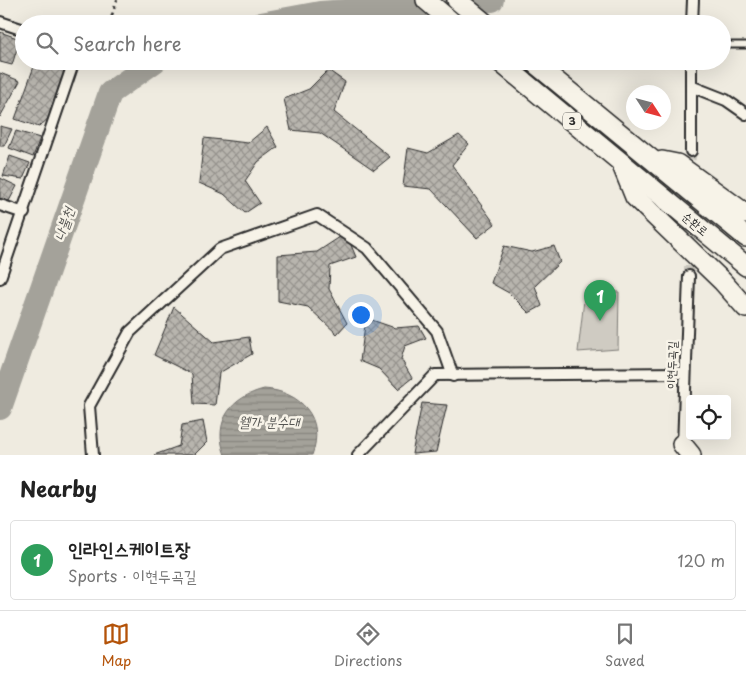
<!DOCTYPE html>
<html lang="en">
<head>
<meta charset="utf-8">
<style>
  body { margin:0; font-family:"Playpen Sans","Poor Story",sans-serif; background:#f6f6f6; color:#222 }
  .controls { position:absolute; right:15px; bottom:15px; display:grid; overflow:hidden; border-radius:5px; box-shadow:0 5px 20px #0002 }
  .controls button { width:45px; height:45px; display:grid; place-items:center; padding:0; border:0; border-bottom:1px solid #e0e0e0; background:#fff; color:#222; font:25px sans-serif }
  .compass { position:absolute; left:626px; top:85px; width:45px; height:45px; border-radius:50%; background:#fff; box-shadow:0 5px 20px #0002; rotate:126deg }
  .you { position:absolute; left:360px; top:314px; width:18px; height:18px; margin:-12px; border:4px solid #fff; border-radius:50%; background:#1a73e8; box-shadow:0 0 0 8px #1a73e833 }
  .badge { display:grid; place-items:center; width:32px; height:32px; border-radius:50%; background:#b45309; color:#fff; font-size:16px; font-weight:700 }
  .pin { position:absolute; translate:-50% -41px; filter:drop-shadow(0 1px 2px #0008) }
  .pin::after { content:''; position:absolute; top:26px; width:18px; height:15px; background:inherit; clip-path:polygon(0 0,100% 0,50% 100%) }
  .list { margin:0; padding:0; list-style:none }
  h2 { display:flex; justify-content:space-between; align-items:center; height:65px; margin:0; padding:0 20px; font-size:21px }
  h2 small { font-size:16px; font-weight:400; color:#767676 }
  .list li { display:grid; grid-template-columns:32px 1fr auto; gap:15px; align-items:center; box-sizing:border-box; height:80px; margin:0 10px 10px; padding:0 10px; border:1px solid #e0e0e0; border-radius:5px }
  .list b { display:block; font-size:19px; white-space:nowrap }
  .list p { margin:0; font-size:16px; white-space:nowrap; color:#767676 }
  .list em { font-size:16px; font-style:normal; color:#767676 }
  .icon { flex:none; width:28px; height:28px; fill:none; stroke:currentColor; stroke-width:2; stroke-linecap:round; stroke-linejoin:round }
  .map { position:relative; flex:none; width:746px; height:455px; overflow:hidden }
  .search { position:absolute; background:#fff; box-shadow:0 5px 20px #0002; left:15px; right:15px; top:15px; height:55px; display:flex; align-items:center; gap:12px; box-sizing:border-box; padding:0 18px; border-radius:28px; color:#767676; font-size:19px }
  .sheet { height:155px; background:#fff }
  nav { display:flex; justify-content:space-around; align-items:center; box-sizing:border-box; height:70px; border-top:1px solid #e0e0e0; background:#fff; font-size:14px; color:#767676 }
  nav a { display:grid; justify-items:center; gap:2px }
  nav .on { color:#b45309 }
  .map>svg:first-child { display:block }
  .pitch { fill:#cfcbc2; stroke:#7d7b76 }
  .water { fill:url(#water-rules); stroke:#74726e }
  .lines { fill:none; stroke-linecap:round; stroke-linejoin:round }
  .river { stroke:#a4a29a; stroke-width:24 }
  .building { fill:url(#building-cross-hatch); stroke:#2b2b2b }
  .street-tunnel { stroke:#c8c5bc; stroke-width:10; stroke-dasharray:10 5; stroke-linecap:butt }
  .lane-casing { stroke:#2b2b2b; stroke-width:9 }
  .street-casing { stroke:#2b2b2b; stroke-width:14 }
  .highway-casing { stroke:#2b2b2b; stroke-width:22 }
  .path { stroke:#2b2b2b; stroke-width:2.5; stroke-dasharray:4 4; stroke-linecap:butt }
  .lane { stroke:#f7f3e8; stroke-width:5 }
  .street { stroke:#f7f3e8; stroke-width:10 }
  .highway { stroke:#f7f3e8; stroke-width:19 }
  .labels { text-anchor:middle; stroke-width:5; stroke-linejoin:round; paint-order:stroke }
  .shield { fill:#f7f3e8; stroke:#686764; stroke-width:1 }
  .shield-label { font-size:11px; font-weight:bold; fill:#2b2b2b }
  .street-label { font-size:12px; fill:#2b2b2b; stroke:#f7f3e8 }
  .water-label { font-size:14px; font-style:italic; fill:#555552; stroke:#f7f3e8 }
</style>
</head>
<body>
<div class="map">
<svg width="746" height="455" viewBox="0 0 746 455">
  <defs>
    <pattern id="water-rules" width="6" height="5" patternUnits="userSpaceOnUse" patternTransform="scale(1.25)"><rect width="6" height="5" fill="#a4a29a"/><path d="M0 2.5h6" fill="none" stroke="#86847e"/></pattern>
    <pattern id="building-cross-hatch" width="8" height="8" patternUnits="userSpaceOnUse" patternTransform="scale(1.25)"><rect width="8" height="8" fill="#b8b5ae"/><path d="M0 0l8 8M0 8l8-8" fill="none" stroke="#96938e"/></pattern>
  </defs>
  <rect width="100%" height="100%" fill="#efebe0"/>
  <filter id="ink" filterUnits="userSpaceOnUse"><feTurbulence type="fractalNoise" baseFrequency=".02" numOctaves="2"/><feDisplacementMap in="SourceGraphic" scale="10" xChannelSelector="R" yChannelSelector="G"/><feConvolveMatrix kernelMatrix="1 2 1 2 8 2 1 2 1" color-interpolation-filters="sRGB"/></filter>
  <g filter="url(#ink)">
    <path class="pitch" d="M585,291L619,292L618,349L578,352Z"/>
    <path class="water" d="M264,389C300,391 326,418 312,455H225C212,421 232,397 264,389Z"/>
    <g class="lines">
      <g class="river">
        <path d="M261,24L320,13L492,0"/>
        <path d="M0,408L110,93L155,61"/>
      </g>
    </g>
    <g class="building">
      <path d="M0,32L20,39L12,65L0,62Z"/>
      <path d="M36,61H72L53,114L39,127L15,119Z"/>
      <path d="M328,70L345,82L334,112L390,157L374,170L320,133L291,130L284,99L309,89Z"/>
      <path d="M0,73L20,81L0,117Z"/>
      <path d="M0,126L12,129L4,146H0Z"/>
      <path d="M267,127L278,147L258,162L245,181L260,203L245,213L224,194L199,183L204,138L248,143Z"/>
      <path d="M16,131L40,138L33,157L9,148Z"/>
      <path d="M459,135L469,144L452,165L495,224L477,238L431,189L403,186L408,148L428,153Z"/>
      <path d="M10,156L30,163L23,179L3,176Z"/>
      <path d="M0,178L17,186L9,201L0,199Z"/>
      <path d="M346,233L356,257L330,266L329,289L347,323L337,334L308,307L278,301V255L317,252Z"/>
      <path d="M504,246L532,252L554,246L560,262L535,286L542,306L529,313L509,293L491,283Z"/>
      <path d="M174,307L214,342L249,337L252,354L219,373L215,405L194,404L192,374L154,355Z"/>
      <path d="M366,318L395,328L419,326L426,338L405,346L401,359L412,378L398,389L379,369L360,361Z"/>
      <path d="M422,403L447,405L436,452L412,454Z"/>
      <path d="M203,421L207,442L194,455H154L179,446L182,425Z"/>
    </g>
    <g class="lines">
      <g class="street-tunnel">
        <path d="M690,175L691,151"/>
        <path d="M689,276L690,190"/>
      </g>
      <defs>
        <path id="lane" d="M722,45H746"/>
        <g id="street">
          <path d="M0,22L24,30"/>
          <path d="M692,24L693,0"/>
          <path d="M693,87L726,100L746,114"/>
          <path d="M691,151V61"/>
          <path d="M0,205L24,213"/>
          <path d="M0,278L74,61"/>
          <path d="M683,447L689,276"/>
          <path d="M93,455L89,406L130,332L220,249L317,215L367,248L437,331L453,376"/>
          <path d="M358,455L435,375L684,373"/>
        </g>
        <g id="highway">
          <path d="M426,0L454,24"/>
          <path d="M457,0L486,24"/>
          <path d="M499,61L746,266"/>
          <path d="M532,61L746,237"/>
          <path d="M662,161L677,164L746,214"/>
          <path d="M622,165L635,197L722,281L746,308"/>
          <path d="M682,444L691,455"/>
        </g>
      </defs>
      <use href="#lane" class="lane-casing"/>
      <use href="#street" class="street-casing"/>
      <use href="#highway" class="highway-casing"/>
      <path class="path" d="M109,24L117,0"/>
      <use href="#lane" class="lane"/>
      <use href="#street" class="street"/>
      <use href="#highway" class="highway"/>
    </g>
  </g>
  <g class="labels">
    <rect class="shield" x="563" y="112.5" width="18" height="17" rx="4"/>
    <g class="shield-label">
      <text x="572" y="125">3</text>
    </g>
    <g class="street-label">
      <text transform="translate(695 224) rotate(40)" y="4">순환로</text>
      <text transform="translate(672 365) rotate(-88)" y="4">이현두곡길</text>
    </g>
    <g class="water-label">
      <text transform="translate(64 224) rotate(-71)" y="5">나불천</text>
      <text x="269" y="427">웰가 분수대</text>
    </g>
  </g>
</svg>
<div class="controls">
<button><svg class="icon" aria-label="locate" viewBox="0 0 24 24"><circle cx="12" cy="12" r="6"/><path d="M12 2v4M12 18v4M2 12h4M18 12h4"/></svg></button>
</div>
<svg class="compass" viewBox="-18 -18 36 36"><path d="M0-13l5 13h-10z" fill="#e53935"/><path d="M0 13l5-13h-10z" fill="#767676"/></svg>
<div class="you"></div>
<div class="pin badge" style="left:600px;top:321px;background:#2e9e5b">1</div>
<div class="search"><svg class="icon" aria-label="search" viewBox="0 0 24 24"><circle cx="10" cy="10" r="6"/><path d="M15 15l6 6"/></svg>Search here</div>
</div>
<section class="sheet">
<h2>Nearby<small></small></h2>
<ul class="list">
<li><span class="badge" style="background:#2e9e5b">1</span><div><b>인라인스케이트장</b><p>Sports · 이현두곡길</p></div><em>120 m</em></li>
</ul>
</section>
<nav>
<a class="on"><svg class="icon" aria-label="map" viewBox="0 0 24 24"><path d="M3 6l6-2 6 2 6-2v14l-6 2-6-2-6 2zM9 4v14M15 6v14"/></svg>Map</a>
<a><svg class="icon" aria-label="directions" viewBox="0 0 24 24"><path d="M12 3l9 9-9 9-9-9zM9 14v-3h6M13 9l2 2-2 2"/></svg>Directions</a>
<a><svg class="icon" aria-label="saved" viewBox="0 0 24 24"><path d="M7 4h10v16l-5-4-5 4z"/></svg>Saved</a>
</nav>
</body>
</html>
